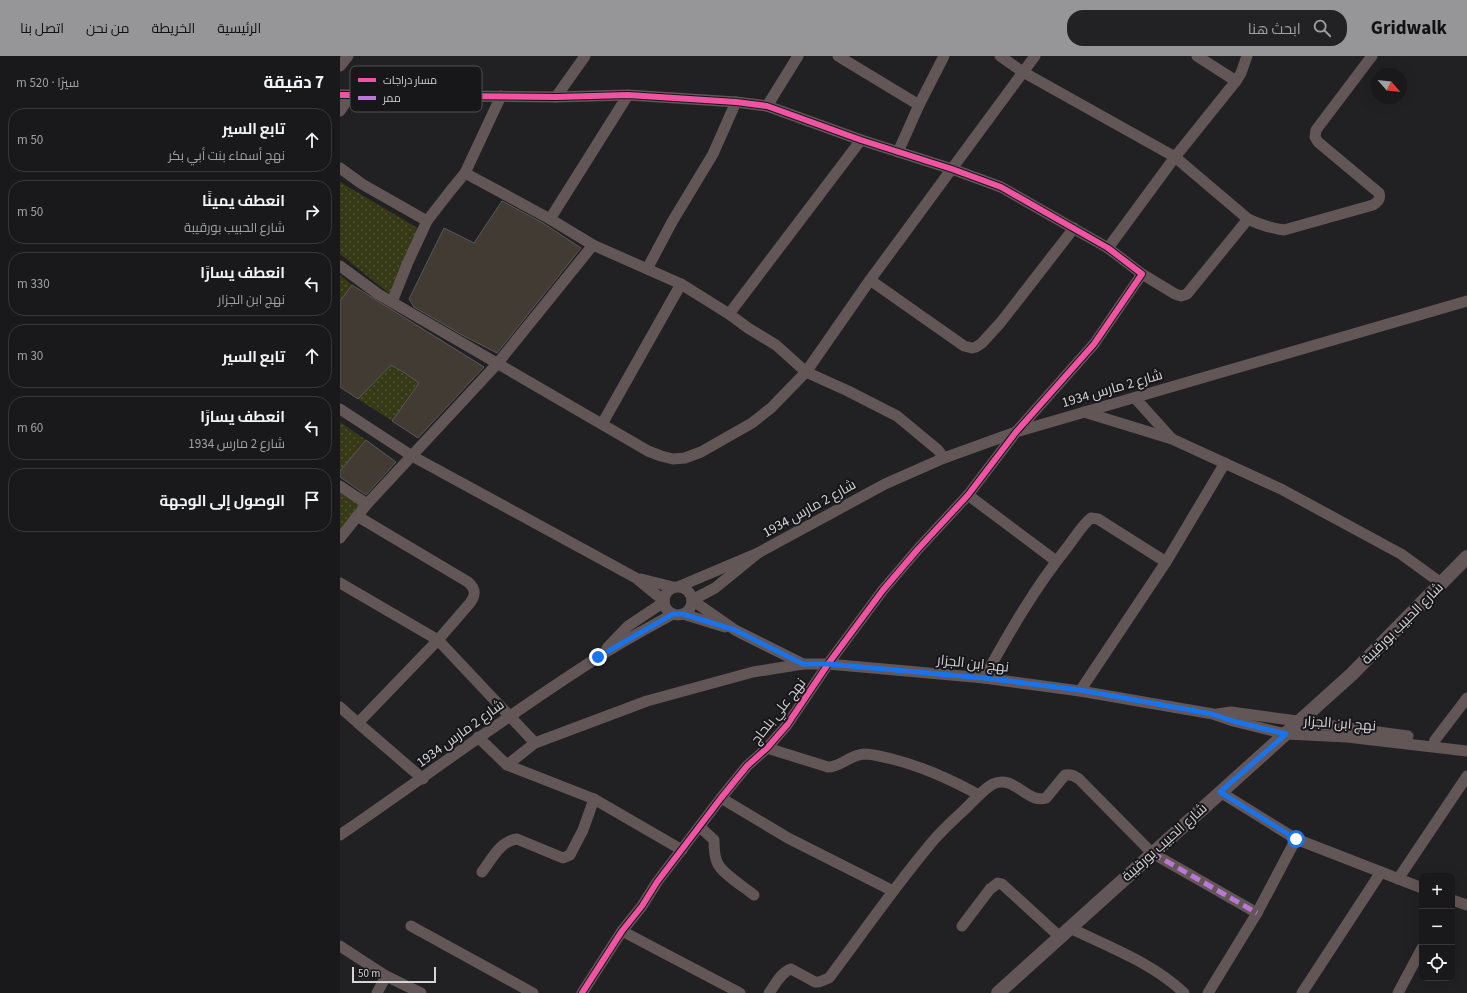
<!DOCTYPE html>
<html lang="ar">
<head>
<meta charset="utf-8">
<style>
  body { margin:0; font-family:"Source Sans 3",Cairo,sans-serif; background:#222123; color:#f1f3f6; direction:rtl }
  .controls { position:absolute; right:12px; bottom:12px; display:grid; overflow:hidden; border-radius:8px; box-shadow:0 4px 16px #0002 }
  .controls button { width:36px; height:36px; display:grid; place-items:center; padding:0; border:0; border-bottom:1px solid #373739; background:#19181a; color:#f1f3f6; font:20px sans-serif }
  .compass { position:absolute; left:1031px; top:12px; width:36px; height:36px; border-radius:50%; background:#19181a; box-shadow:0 4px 16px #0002; rotate:118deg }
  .scale { position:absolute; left:12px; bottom:10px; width:84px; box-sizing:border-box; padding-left:4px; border:2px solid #d5d4d7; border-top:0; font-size:11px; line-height:14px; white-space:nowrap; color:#d5d4d7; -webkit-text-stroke:3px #171619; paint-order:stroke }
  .stop { position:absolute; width:12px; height:12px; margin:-9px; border:3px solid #1a73e8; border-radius:50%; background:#fff }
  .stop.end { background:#1a73e8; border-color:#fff; box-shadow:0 1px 4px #0008 }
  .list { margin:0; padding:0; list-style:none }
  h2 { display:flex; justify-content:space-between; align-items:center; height:52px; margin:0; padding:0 16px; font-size:17px }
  h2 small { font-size:13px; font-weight:400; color:#9fa0a2 }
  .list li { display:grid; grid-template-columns:26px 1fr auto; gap:12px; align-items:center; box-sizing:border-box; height:64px; margin:0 8px 8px; padding:0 8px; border:1px solid #373739; border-radius:16px }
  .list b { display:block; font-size:15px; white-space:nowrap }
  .list p { margin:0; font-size:13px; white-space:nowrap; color:#9fa0a2 }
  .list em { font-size:13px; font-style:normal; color:#9fa0a2 }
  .icon { flex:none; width:22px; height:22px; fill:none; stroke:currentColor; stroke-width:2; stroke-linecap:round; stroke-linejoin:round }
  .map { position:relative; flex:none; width:1127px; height:937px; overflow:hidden; direction:ltr }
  header { display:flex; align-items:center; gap:24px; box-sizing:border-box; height:56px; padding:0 20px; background:#969598; color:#111 }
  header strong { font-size:19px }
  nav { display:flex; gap:22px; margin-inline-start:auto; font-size:14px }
  .search { width:280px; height:36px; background:#222123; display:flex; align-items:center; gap:10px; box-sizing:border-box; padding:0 14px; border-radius:16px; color:#9fa0a2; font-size:15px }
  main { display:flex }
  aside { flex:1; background:#19181a }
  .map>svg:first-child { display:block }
  .grass { fill:url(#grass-dots) }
  .building { fill:#423b34; stroke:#5a5959 }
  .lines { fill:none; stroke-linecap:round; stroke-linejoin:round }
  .minor { stroke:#625656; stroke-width:11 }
  .major { stroke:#625658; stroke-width:14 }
  .quiet { stroke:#ba77d6; stroke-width:5; stroke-dasharray:10 5; stroke-linecap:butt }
  .cycleway-casing { stroke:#171619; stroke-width:8 }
  .cycleway { stroke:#f153a3; stroke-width:6 }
  .route { stroke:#1a73e8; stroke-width:5 }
  .labels { text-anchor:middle; stroke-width:4; stroke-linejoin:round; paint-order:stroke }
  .street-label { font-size:14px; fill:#d5d4d7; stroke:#171619 }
  .key { fill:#171619; stroke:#504f52; stroke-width:1 }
  .key-label { font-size:11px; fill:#d5d4d7 }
</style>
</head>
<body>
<header>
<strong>Gridwalk</strong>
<div class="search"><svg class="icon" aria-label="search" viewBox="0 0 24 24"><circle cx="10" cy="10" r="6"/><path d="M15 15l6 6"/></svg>ابحث هنا</div>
<nav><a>الرئيسية</a><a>الخريطة</a><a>من نحن</a><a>اتصل بنا</a></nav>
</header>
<main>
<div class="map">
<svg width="1127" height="937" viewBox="0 0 1127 937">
  <defs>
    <pattern id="grass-dots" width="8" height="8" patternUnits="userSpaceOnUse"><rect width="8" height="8" fill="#353915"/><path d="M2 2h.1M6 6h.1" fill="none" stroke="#515536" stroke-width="1.8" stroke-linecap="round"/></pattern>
  </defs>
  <rect width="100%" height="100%" fill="#212022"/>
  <g class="grass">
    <path d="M0,126L81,174L52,240L0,198Z"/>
    <path d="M0,219L12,229L0,245Z"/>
    <path d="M51,309L79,327L52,365L18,343Z"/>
    <path d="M0,366L26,384L0,415Z"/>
    <path d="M0,434L20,448L0,480Z"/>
  </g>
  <g class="building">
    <path d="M162,145L203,167L241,192L157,297L122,279L74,251L69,243L104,172L134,187Z"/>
    <path d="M12,229L144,311L78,382L52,365L79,327L63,316L51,309L18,343L0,331V245Z"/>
    <path d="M26,384L56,406L26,439L0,421V415Z"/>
  </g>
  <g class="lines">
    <g class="minor">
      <path d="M498,0L579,49"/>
      <path d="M660,0L683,16L835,101L908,163C920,169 931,172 944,174L1033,149C1038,146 1041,143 1039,137L978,86L975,81L976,74L1032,0"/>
      <path d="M857,0L896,25"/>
      <path d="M0,10L8,0"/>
      <path d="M0,39L216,41L288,39L396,46L427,50L521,84L612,113L661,131L768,192L802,218L754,288L676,376L628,439L578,493L543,534L488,608L447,669L427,692L407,710L381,742L317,826L302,850L282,875L242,937"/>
      <path d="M216,41L245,0"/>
      <path d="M427,50L458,0"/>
      <path d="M0,55L10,40"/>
      <path d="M558,96L579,49L604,0"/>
      <path d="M0,112L22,128L87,165"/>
      <path d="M125,117L210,163L253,189L341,228L389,258L408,272L436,289L466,316L508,335L557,360L598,394L604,402"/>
      <path d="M210,163L288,39"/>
      <path d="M768,192L835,101L896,25L901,17L907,0"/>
      <path d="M0,210L38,238L308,395L321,400L333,403L345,402L361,396L412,367L431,352L466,316L530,224L695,0"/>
      <path d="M307,213L332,166L373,98L396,46"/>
      <path d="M802,218L835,238L841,240L847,238L908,163"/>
      <path d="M530,224L624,290L632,292L636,291L642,287L661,266L734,172"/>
      <path d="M52,246L68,206L87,165L111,134L125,117L161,40"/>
      <path d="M389,258L521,84"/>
      <path d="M795,342L831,382"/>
      <path d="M0,353L72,400L296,522L324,545"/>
      <path d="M744,356L832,383L941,433L1061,498L1101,527"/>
      <path d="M262,368L341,228"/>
      <path d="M0,430L27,448"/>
      <path d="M628,439L716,505"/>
      <path d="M17,460L128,526C136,533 136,539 130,547L98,584L18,667L83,723"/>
      <path d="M0,482L27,448L157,308L253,189"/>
      <path d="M418,497L375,532L352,544L395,574L463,608H488L644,622L740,635L873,658L893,665L946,678L1007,681L1127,695"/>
      <path d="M301,523L333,531"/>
      <path d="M0,527L98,584L195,687"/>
      <path d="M340,530L418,497L545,428L604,402L676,376L1127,245"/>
      <circle cx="338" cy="545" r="14"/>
      <path d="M343,558L385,571"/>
      <path d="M267,592L288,570L324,546"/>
      <path d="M644,622C669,577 694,533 726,493C734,483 741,470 751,462L758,463L826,506"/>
      <path d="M740,635L826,506L885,407"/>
      <path d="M0,651L18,667"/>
      <path d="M877,658L891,656L1068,680"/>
      <path d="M138,681L167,709L254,743L342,794"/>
      <path d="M1093,690L1095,684L1127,642"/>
      <path d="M427,692L488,711C501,711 509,699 524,698C533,698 543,701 552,703C584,711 610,723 639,739"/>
      <path d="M167,709L195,687L307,645L413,616L463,608"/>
      <path d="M880,736L956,783L1082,832"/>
      <path d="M381,742L448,782L553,835"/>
      <path d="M360,771L374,784C374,791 374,799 377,806C381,817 404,831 414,839"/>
      <path d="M0,779C86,720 169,658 257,602C281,586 308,572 333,558"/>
      <path d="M142,816C152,803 160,785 177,783L223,802L230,799L243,774L254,743"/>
      <path d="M1058,823L1127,720"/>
      <path d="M1112,844L1127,849"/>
      <path d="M71,870L193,937"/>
      <path d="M622,870L650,833L658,827L662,828L720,881"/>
      <path d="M730,872C769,891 813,907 844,937"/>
      <path d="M282,875L400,937"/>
      <path d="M0,890L46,920L81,937"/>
      <path d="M37,937L46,920"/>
      <path d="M429,937C435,929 441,916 451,913L475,926H479L489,922C522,878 553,833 588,791C598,778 610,767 622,756C631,748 643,733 653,728C674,718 687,748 706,742L725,719C731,718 735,720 739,723L812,797L917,857"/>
      <path d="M868,937L917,857L956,783"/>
      <path d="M962,937L1041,816"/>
      <path d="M1058,937L1082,892"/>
    </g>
    <path class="major" d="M658,937L1012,618L1127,501"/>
    <path class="quiet" d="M812,797L917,857"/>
    <defs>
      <path id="cycleway" d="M0,39L216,41L288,39L396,46L427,50L521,84L612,113L661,131L768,192L802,218L754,288L676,376L628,439L578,493L543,534L488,608L447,669L427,692L407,710L381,742L317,826L302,850L282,875L242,937"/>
    </defs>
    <use href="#cycleway" class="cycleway-casing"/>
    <use href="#cycleway" class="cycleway"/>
  </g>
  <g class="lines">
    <path class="route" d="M258,601L333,558H343L395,574L463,608H488L644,622L740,634L872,658L893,665L946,678L880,736L956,783"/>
  </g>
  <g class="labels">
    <g class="street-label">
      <text transform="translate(772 332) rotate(-16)" y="5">شارع 2 مارس 1934</text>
      <text transform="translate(469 452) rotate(-29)" y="5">شارع 2 مارس 1934</text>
      <text transform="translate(1062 567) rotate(-45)" y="5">شارع الحبيب بورقيبة</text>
      <text transform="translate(633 607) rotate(6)" y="5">نهج ابن الجزار</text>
      <text transform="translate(438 655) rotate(-52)" y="5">نهج علي بلحاج</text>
      <text transform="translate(1000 667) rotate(4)" y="5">نهج ابن الجزار</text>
      <text transform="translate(120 677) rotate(-36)" y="5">شارع 2 مارس 1934</text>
      <text transform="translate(824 786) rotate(-42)" y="5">شارع الحبيب بورقيبة</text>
    </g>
  </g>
  <rect x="10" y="10" width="132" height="46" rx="6" class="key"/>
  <rect x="18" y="22" width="18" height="4" fill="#f153a3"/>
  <rect x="18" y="40" width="18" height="4" fill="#ba77d6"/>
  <g class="key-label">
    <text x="43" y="28">مسار دراجات</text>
    <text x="43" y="46">ممر</text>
  </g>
</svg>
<div class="controls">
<button>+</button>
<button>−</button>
<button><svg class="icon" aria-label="locate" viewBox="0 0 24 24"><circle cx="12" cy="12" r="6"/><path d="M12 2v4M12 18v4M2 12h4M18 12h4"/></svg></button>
</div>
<svg class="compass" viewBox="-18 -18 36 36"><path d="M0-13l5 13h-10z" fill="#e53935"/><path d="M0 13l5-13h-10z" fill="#9fa0a2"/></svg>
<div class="scale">50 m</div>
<div class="stop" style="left:956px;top:783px"></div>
<div class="stop end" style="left:258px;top:601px"></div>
</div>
<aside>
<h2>7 دقيقة<small>سيرًا · 520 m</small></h2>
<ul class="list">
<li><svg class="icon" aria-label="ahead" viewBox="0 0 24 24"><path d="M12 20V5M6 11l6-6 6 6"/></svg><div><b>تابع السير</b><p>نهج أسماء بنت أبي بكر</p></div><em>50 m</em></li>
<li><svg class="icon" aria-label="right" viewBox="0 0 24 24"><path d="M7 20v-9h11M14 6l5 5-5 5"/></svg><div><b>انعطف يمينًا</b><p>شارع الحبيب بورقيبة</p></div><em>50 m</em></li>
<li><svg class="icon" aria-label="left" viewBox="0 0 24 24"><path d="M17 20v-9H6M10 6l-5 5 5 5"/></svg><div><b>انعطف يسارًا</b><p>نهج ابن الجزار</p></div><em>330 m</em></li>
<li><svg class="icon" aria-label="ahead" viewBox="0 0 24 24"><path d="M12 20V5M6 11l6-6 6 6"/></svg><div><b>تابع السير</b></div><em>30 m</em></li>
<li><svg class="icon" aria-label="left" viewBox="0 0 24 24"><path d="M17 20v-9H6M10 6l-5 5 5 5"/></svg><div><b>انعطف يسارًا</b><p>شارع 2 مارس 1934</p></div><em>60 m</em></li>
<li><svg class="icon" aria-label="arrive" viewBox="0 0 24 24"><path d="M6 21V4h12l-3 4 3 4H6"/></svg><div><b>الوصول إلى الوجهة</b></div></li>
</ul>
</aside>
</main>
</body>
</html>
